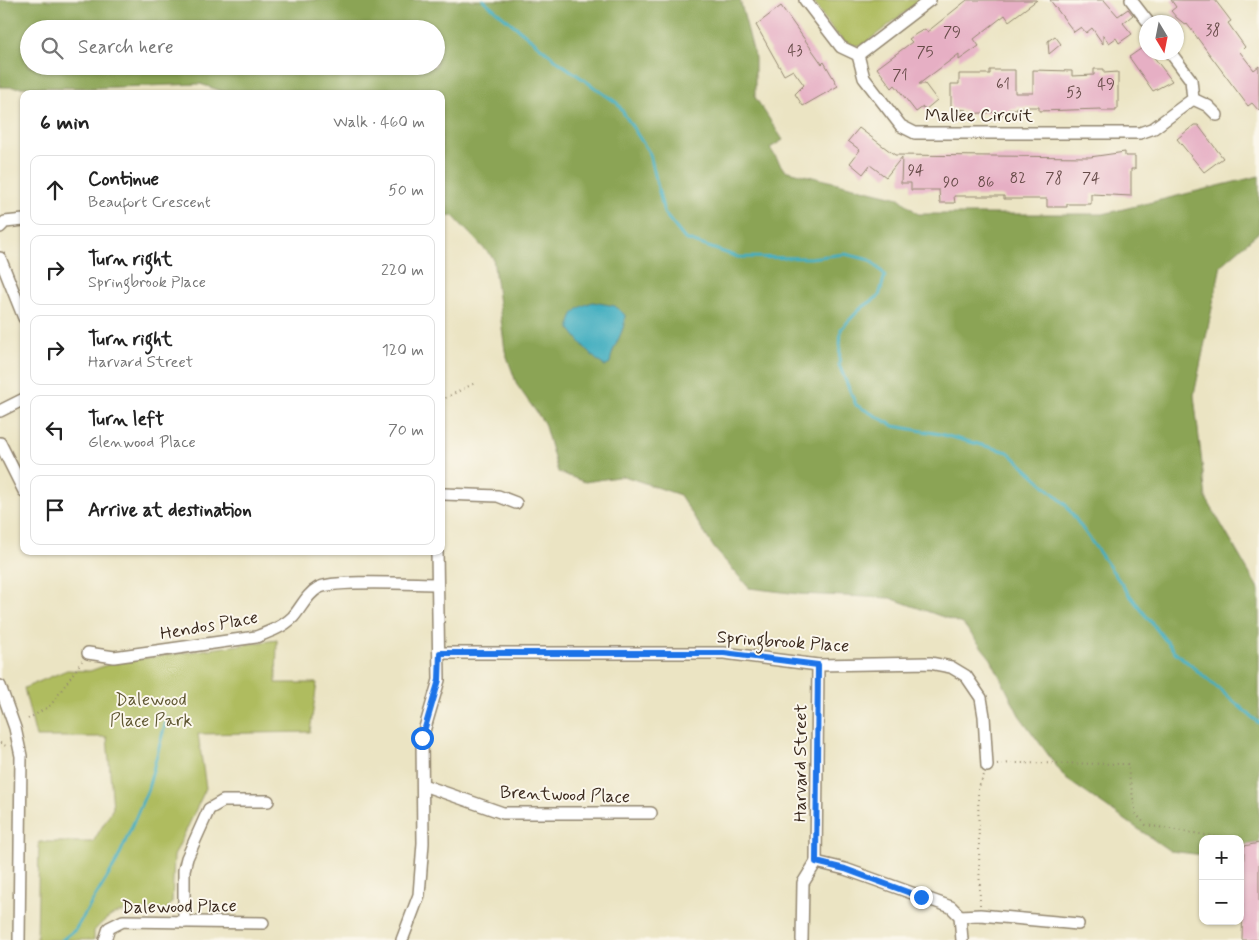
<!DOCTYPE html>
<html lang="en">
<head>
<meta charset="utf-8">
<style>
  body { margin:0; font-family:Mynerve,sans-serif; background:#f2f2f2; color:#222 }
  .controls { position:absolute; right:15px; bottom:15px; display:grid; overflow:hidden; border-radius:10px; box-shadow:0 1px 4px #0004 }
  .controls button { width:45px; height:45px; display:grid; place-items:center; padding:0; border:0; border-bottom:1px solid #e0e0e0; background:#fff; color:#222; font:25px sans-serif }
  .compass { position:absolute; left:1139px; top:15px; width:45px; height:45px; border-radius:50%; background:#fff; box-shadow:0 1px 4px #0004; rotate:170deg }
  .stop { position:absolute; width:15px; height:15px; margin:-11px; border:4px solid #1a73e8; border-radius:50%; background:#fff }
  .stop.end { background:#1a73e8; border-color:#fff; box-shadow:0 1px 5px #0008 }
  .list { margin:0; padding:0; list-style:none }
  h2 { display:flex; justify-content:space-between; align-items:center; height:65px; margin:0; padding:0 20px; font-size:21px }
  h2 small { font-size:16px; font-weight:400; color:#767676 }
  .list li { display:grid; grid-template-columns:32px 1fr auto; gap:15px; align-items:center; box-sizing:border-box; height:70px; margin:0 10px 10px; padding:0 10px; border:1px solid #e0e0e0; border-radius:10px }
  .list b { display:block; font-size:19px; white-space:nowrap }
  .list p { margin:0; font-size:16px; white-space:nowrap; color:#767676 }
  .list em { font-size:16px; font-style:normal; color:#767676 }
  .icon { flex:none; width:28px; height:28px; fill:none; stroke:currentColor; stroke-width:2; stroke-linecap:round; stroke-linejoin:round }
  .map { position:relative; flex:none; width:1259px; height:940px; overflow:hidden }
  .search { position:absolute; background:#fff; box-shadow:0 1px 4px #0004; left:20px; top:20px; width:425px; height:55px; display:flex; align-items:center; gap:12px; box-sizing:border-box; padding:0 18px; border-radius:28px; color:#767676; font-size:19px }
  .panel { position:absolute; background:#fff; box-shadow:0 1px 4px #0004; left:20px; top:90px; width:425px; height:465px; border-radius:10px }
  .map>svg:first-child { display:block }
  .green { fill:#afbc5e; stroke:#75733e }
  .forest { fill:#8ba455; stroke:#63673a; fill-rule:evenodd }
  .water { fill:#42aec0; stroke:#3e6c6f }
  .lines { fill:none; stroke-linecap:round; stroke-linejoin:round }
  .stream { stroke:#42aec0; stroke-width:3 }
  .building { fill:#e6afc4 }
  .minor-casing { stroke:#938770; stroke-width:14 }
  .path { stroke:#938770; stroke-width:2; stroke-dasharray:1 4; stroke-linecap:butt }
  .minor { stroke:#fff; stroke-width:11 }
  .route { stroke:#1a73e8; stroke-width:6 }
  .labels { text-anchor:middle; stroke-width:4; stroke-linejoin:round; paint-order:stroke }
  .number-label { font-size:15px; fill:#664b48 }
  .street-label { font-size:18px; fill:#3b2a1e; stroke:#fbf7ec }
  .park-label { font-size:18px; fill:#5e5631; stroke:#fbf7ec }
</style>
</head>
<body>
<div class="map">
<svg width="1259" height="940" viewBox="0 0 1259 940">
  <rect width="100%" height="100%" fill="#fbf7ec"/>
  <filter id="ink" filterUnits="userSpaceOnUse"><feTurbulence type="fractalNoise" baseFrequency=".02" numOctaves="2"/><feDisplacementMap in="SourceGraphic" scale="10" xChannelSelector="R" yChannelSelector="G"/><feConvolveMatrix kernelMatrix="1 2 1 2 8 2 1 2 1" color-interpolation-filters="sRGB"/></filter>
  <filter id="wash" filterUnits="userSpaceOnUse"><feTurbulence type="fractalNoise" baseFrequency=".0096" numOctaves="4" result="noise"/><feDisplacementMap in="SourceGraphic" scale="20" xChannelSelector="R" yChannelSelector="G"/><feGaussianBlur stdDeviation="1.12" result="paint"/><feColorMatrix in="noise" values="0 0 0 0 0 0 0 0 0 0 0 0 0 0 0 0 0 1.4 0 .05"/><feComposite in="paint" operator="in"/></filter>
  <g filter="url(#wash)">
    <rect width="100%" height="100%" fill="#ebe4c3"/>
    <g class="green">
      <path d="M812,0H921L864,44C842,53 823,15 812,0Z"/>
      <path d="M277,640L276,683H317L310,732L198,734L206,788L174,856L172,902L167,909C134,914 119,902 94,931V940H37L39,842H93L113,808L107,737H36L24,688L67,670L90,671L115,662Z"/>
    </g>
    <path class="forest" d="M0,0H740L755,58V97L783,140L770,148L784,170L899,198L918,214H1103L1259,176V232L1221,265L1194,395L1206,498L1259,590V843L1244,845L1243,861L1240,860V839H1203V855L1170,851L1066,779L1019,715L991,659L963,624L890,598L799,594L749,588L714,548L680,495L624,476L585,482L558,472L544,423L517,385L505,351L493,258L453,216H441V94H231L200,84L91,88L0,87ZM29,29H436V66H29Z"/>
    <path class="water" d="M593,302L615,306L625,315C626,331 612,346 610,363L605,366C594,360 578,340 570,329C569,313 579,306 593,302Z"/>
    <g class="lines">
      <g class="stream">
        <path d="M483,0L560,63L617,103L650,154L664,213L685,239L738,257L810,258L845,254L870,260L885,275L879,296L860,309L841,329L839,365L856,405L894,426L940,434L1008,452L1065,504L1128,593L1174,651L1259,723"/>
        <path d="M62,940L75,930L116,863L148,789L167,717"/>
      </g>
    </g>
    <g id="blocks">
      <g class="building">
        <path d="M967,0H1037L1009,21L1005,15L974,39L979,46L959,60V54L919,84H925L937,100L925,110L923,107L916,112L895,85L892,88L877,68L912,42L909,39L916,34L925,29L927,32Z"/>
        <path d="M1050,0H1104L1118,16L1128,9L1133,15L1123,23L1132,34L1119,43L1116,38L1109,43L1103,35V44L1092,28L1086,33L1081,27L1074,32Z"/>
        <path d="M1171,0H1215L1225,13L1231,21L1228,23L1245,47L1240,52L1254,70L1259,66V111L1252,103L1248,106L1187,24L1186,25L1177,18L1171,11L1176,7Z"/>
        <path d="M781,6L822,64L824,62L838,86L803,106L795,94L804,85L793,70L784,75L756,25Z"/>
        <path d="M1055,36L1061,44L1049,54L1048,41Z"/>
        <path d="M1145,46L1146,52H1150L1172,81L1153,91L1129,57Z"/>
        <path d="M1094,69H1104V73L1118,72V109H1116V111H1102L1101,109L1039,111V107H1017V109H1009L1008,114L997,115V112L966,114V110L951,108V84H959V74H990V70H1015V93H1033V70L1072,71V76L1094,75Z"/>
        <path d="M1194,125H1198L1223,158L1204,172L1177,139Z"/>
        <path d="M859,128L895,155L1090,157L1125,152V156H1135V169H1131V196L1091,194V204H1067V207H1047V199H1004V196H954L955,203H940L939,190H911V183H901L902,157L886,177L870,165L863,174L850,163L860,150L848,141Z"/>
        <path d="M1259,843V940H1242L1244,846Z"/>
      </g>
    </g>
  </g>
  <g filter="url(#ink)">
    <use href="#blocks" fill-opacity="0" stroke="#938770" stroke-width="1"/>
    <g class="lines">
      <defs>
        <g id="minor">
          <path d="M805,0L841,47L858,55"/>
          <path d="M1131,0L1148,22"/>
          <path d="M858,55L864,78L901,126L915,133H1140L1154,128L1193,99L1191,80L1170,52"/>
          <path d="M858,55L930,0"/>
          <path d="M1193,99L1208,106L1217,115"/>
          <path d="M0,227L5,222L24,220"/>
          <path d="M0,258L24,318"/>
          <path d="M0,411L24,399"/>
          <path d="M0,443L24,491"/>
          <path d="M443,494L498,496L516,503"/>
          <path d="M88,653L114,657L256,637C269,632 283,627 293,617C301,608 307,594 318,588C334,579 415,584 437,584"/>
          <path d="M440,653H724L818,665L930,663L951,667L966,676L981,698L984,716L987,766"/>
          <path d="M0,686L15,728L21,756L19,940"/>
          <path d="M423,785L503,813H651"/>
          <path d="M816,862L818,665"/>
          <path d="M960,916L980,915L1078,924"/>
          <path d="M184,922V870L187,858L209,809L223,801H268"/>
          <path d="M105,940L109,928L123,921L263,923"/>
          <path d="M402,940L419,895L423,843L422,738L439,680L437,551"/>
          <path d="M802,940L803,883L816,862L845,869L951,907L960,916L962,940"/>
        </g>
      </defs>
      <use href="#minor" class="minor-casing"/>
      <g class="path">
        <path d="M441,400L475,383"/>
        <path d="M28,719L51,705L82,661"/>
        <path d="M0,743L6,746"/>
        <path d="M997,765L1010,763L1127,764L1136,814L1146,825L1230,839"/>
        <path d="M980,905L978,789L984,775"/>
      </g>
      <use href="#minor" class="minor"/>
    </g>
  </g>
  <g class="lines" filter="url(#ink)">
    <path class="route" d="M422,738L439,680L440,653H724L818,665L816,862L845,869L921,897"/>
  </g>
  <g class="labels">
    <g class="number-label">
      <text x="1213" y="35">38</text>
      <text x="952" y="37">79</text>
      <text x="795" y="55">43</text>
      <text x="925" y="57">75</text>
      <text x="900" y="80">71</text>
      <text x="1003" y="89">61</text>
      <text x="1106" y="89">49</text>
      <text x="1074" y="97">53</text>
      <text x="916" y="175">94</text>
      <text x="1018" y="183">82</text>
      <text x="1054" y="183">78</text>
      <text x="1091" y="183">74</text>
      <text x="951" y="187">90</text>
      <text x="986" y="187">86</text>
    </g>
    <g class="street-label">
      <text x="979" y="121">Mallee Circuit</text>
      <text transform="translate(209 625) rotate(-10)" y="6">Hendos Place</text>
      <text transform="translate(783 641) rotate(4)" y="6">Springbrook Place</text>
      <text transform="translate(800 763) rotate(-90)" y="6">Harvard Street</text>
      <text transform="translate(565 794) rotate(2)" y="6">Brentwood Place</text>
      <text transform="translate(179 906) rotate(-1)" y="6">Dalewood Place</text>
    </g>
    <g class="park-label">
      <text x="151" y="705">Dalewood<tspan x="151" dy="21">Place Park</tspan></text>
    </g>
  </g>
</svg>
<div class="controls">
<button>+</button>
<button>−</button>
</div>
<svg class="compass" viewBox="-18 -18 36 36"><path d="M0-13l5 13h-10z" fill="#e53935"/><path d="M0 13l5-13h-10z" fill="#767676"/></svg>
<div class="stop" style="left:422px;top:738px"></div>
<div class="stop end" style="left:921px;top:897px"></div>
<div class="search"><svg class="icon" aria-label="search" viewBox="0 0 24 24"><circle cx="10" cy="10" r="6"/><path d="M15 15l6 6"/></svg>Search here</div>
<section class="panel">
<h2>6 min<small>Walk · 460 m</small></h2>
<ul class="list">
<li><svg class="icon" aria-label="ahead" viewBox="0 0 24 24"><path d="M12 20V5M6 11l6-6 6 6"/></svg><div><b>Continue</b><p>Beaufort Crescent</p></div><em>50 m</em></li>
<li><svg class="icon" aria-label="right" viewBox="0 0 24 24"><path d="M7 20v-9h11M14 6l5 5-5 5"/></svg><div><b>Turn right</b><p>Springbrook Place</p></div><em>220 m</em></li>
<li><svg class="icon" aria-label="right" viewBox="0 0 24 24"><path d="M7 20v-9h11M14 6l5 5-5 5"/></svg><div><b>Turn right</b><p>Harvard Street</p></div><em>120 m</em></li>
<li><svg class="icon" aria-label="left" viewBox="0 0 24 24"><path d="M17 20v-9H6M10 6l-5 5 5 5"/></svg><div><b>Turn left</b><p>Glenwood Place</p></div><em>70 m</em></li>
<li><svg class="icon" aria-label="arrive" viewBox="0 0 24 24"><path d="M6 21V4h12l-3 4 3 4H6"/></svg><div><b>Arrive at destination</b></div></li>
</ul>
</section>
</div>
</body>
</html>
